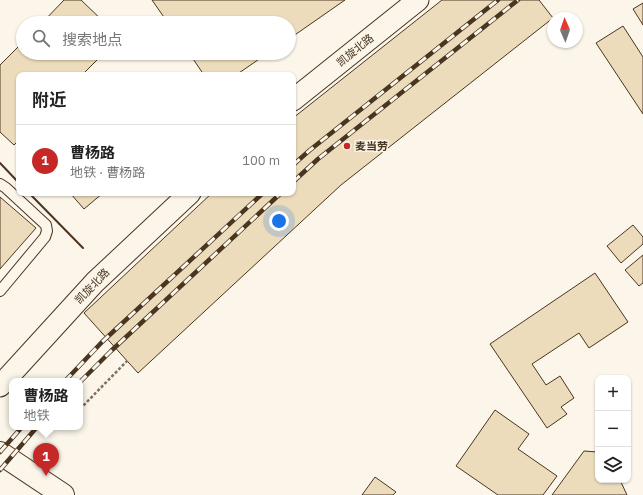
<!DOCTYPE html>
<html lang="zh">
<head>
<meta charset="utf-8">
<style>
  body { margin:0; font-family:"IBM Plex Sans","Noto Sans SC",sans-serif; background:#f2f2f2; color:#222 }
  .controls { position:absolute; right:12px; bottom:12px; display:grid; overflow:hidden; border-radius:8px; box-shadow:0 1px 3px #0004 }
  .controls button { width:36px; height:36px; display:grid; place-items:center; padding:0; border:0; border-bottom:1px solid #e0e0e0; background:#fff; color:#222; font:20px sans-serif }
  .compass { position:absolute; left:547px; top:12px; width:36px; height:36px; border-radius:50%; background:#fff; box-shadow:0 1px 3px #0004; rotate:358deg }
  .you { position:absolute; left:279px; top:221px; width:14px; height:14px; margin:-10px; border:3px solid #fff; border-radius:50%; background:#1a73e8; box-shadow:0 0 0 6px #1a73e833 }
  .badge { display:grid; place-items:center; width:26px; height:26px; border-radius:50%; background:#c62828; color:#fff; font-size:13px; font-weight:700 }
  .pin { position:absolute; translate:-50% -33px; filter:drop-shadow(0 1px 2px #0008) }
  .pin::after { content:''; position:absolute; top:21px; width:14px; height:12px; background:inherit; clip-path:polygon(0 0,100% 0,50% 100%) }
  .popup { position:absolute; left:9px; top:378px; width:74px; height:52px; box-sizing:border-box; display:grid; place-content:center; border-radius:8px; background:#fff; filter:drop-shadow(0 1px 3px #0005); font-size:13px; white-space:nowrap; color:#767676 }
  .popup b { font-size:15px; color:#222 }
  .popup::after { content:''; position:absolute; left:50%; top:100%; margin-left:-8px; border:8px solid transparent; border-top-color:#fff }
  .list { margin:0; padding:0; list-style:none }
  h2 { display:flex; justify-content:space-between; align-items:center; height:52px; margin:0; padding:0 16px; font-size:17px }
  h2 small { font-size:13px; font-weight:400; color:#767676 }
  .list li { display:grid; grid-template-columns:26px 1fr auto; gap:12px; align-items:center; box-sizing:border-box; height:72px; padding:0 16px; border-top:1px solid #e0e0e0 }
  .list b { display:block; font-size:15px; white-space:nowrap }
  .list p { margin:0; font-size:13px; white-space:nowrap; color:#767676 }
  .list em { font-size:13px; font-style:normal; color:#767676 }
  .icon { flex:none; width:22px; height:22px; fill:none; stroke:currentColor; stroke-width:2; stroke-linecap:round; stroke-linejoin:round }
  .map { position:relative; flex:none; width:643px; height:495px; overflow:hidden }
  .search { position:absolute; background:#fff; box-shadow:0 1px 3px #0004; left:16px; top:16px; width:280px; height:44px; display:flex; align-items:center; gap:10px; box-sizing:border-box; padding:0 14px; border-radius:22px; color:#767676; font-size:15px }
  .panel { position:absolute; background:#fff; box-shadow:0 1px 3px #0004; left:16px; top:72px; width:280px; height:124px; border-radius:8px }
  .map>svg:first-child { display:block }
  .building { fill:#ecdcbc; stroke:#4a3520 }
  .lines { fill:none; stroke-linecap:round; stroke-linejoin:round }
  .lane-casing { stroke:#4a3520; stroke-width:12 }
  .street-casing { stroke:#4a3520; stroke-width:23 }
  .primary-casing { stroke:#4a3520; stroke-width:24 }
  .path { stroke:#7f6f5c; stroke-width:2.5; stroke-dasharray:3 2; stroke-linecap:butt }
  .lane { stroke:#fbf6e9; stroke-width:10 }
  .street { stroke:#fbf6e9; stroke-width:21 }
  .primary { stroke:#fbf6e9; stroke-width:22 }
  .rail-casing { stroke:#4a3520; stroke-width:4.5 }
  .rail { stroke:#fbf6e9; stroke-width:3; stroke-dasharray:9; stroke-linecap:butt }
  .wall { stroke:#4a3520; stroke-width:2 }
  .poi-dot { fill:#c62828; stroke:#fbf6e9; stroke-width:1.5 }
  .labels { text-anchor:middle; stroke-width:3; stroke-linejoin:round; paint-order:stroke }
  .street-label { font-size:11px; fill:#4a3520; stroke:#fbf6e9 }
  .poi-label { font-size:11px; font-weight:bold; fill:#4a3520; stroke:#fbf6e9; text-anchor:start }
</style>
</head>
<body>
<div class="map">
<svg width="643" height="495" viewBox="0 0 643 495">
  <rect width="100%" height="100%" fill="#fbf6e9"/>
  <g class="building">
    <path d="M64,0H81L105,23H42Z"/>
    <path d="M152,0H345L289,39V23H168Z"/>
    <path d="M442,0H539L553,18L341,185L138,373L84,313L212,193H293V118Z"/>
    <path d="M643,3V25L633,9Z"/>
    <path d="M623,26L643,57V114L596,43Z"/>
    <path d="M23,42V53H104L82,75H19V140L14,145L0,132V65Z"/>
    <path d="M189,53H268L236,75H204Z"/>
    <path d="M70,193H103L84,209Z"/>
    <path d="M0,197L36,228L0,269Z"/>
    <path d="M633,225L643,237V244L621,263L607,246Z"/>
    <path d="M643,255V283L639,286L625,270Z"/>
    <path d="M595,273L628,322L589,348L579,333L532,364L546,385L560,376L574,398L561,407L567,414L547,428L490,344Z"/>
    <path d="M495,410L529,434L518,449L557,476L543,495H498L456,466Z"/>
    <path d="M584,451L598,452V480H620L627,495H552Z"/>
    <path d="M375,477L396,492L393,495H362Z"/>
  </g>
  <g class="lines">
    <defs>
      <path id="lane" d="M0,184L6,188L46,225L47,231L45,237L0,291"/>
      <g id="street">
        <path d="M293,100L418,0"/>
        <path d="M0,386L95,282L190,193"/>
      </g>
      <path id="primary" d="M0,453L63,495"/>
    </defs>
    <use href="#lane" class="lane-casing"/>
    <use href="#street" class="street-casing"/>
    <use href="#primary" class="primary-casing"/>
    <path class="path" d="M80,409L127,361"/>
    <use href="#lane" class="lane"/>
    <use href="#street" class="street"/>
    <use href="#primary" class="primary"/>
    <defs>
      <g id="rail">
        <path d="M293,165L310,150L498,0"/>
        <path d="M293,182L318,159L518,0"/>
        <path d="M65,381L102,342L263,193"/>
        <path d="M80,382L111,351L281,193"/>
        <path d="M0,452L22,427"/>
        <path d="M0,470L37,427"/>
      </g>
    </defs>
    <use href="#rail" class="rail-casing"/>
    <use href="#rail" class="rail"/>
    <g class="wall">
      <path d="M0,163L19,183"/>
      <path d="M29,193L83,248"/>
    </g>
  </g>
  <circle class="poi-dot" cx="347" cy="146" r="4"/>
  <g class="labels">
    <g class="street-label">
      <text transform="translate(355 50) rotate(-39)" y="4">凯旋北路</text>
      <text transform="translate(92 286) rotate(-46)" y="4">凯旋北路</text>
    </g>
    <g class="poi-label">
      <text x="355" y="150">麦当劳</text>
    </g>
  </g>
</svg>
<div class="controls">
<button>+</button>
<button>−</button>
<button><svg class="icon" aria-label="layers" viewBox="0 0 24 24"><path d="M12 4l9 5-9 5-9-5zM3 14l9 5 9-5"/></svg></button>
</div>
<svg class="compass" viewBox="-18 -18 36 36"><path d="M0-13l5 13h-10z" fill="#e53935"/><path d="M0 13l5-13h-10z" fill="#767676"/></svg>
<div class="you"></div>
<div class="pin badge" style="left:46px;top:476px">1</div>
<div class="popup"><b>曹杨路</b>地铁</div>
<div class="search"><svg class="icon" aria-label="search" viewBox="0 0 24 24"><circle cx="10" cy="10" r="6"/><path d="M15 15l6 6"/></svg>搜索地点</div>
<section class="panel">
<h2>附近<small></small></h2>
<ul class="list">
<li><span class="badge">1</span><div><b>曹杨路</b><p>地铁 · 曹杨路</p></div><em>100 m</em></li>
</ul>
</section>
</div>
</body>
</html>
